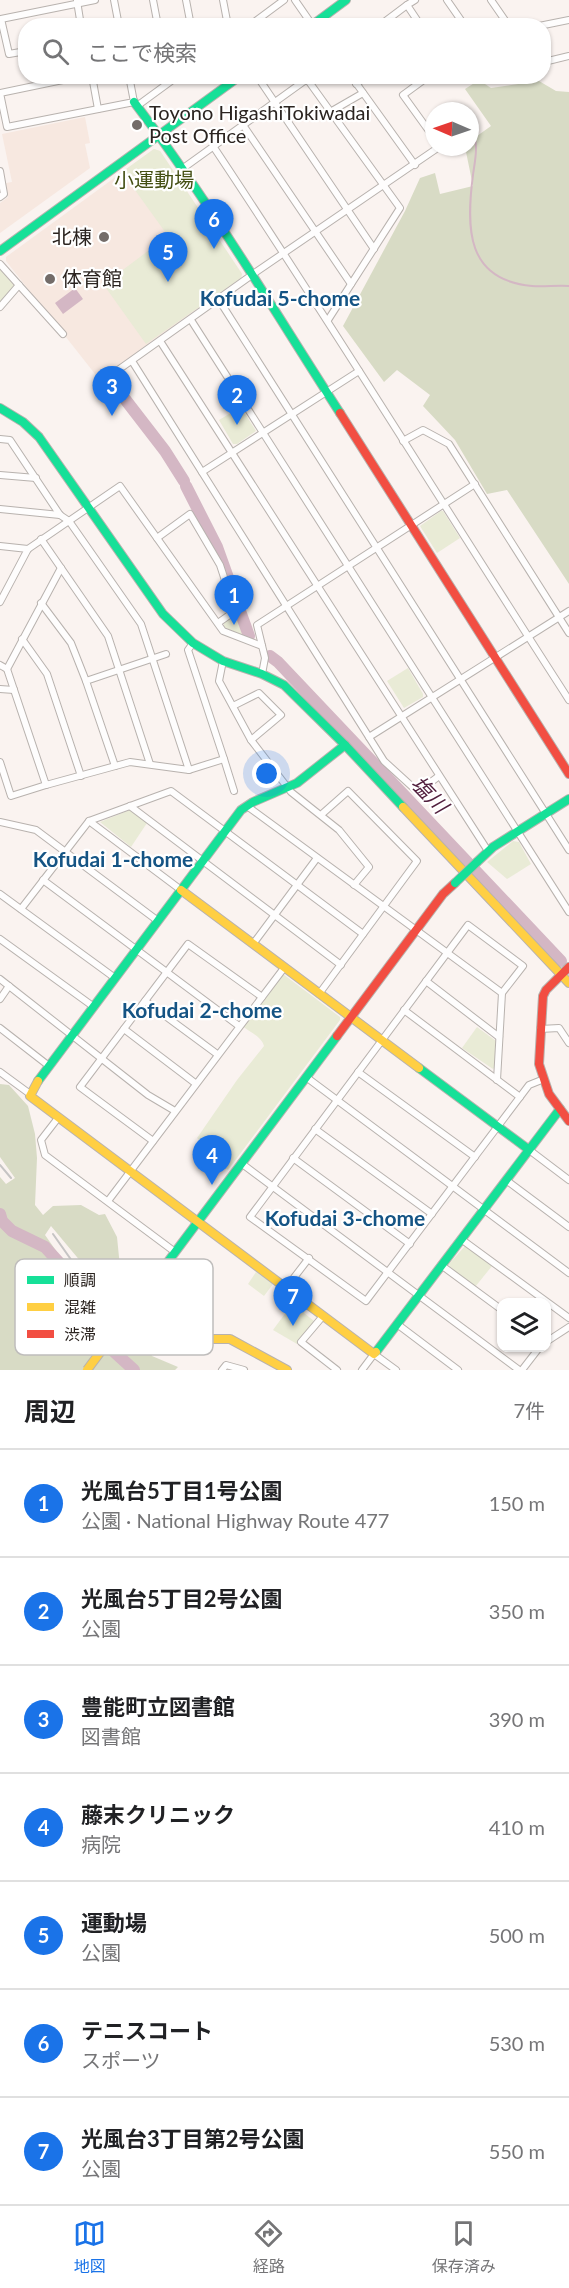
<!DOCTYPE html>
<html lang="ja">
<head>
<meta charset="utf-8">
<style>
  body { margin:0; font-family:Lato,"Noto Sans JP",sans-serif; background:#f6f6f6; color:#202124 }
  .controls { position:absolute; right:18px; bottom:18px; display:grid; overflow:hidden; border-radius:12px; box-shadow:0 2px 4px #0004 }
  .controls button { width:54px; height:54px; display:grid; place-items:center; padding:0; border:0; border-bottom:2px solid #e0e0e0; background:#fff; color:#202124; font:30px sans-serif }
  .compass { position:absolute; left:425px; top:102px; width:54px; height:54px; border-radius:50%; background:#fff; box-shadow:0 2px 4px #0004; rotate:272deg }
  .you { position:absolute; left:267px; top:774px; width:21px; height:21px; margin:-15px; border:4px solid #fff; border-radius:50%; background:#1a73e8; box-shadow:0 0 0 9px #1a73e833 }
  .badge { display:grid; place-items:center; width:39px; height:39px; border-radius:50%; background:#1a73e8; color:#fff; font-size:20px; font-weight:700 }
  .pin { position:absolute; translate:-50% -50px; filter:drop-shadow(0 2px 3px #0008) }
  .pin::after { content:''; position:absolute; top:32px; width:21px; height:18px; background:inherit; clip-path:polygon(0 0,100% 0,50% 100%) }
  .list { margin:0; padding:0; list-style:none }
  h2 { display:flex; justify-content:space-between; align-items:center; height:78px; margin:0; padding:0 24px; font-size:26px }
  h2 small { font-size:20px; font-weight:400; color:#757577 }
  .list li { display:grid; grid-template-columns:39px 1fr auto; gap:18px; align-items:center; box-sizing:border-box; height:108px; padding:0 24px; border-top:2px solid #e0e0e0 }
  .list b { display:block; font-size:22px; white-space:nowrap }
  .list p { margin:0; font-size:20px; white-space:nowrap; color:#757577 }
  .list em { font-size:20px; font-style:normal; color:#757577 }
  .icon { flex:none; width:33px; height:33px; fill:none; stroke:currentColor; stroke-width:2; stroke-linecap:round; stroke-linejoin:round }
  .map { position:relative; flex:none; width:569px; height:1370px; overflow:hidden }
  .search { position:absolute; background:#fff; box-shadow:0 2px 4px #0004; left:18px; right:18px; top:18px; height:66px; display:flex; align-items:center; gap:15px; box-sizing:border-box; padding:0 21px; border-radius:24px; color:#757577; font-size:22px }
  .sheet { height:834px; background:#fff }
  nav { display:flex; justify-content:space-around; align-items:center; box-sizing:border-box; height:84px; border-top:2px solid #e0e0e0; background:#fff; font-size:16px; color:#757577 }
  nav a { display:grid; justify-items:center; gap:3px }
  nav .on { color:#1a73e8 }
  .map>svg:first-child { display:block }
  .built { fill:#f7e8e0 }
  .green { fill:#e9ebd6 }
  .forest { fill:#d8dbc5; fill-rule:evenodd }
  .water { fill:#d4b7c4 }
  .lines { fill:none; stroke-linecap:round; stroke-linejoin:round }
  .stream { stroke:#d4b7c4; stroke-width:2 }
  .river { stroke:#d4b7c4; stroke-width:12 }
  .street-casing { stroke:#b8b2ae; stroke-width:8 }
  .fast-casing { stroke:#b8b2ae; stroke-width:10 }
  .slow-casing { stroke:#b8b2ae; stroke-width:10 }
  .jam-casing { stroke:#b8b2ae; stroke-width:10 }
  .street { stroke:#fefdfd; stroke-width:6 }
  .fast { stroke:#16e098; stroke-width:8 }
  .slow { stroke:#ffcf43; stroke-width:8 }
  .jam { stroke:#f24e42; stroke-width:8 }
  .rail { stroke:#c6c4c4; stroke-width:2 }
  .fast-bridge-casing { stroke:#b8b2ae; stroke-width:10; stroke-linecap:butt }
  .slow-bridge-casing { stroke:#b8b2ae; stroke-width:10; stroke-linecap:butt }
  .fast-bridge { stroke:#16e098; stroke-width:8 }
  .slow-bridge { stroke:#ffcf43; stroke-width:8 }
  .poi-dot { fill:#736c69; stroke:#fff; stroke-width:2 }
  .labels { text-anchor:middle; stroke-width:4.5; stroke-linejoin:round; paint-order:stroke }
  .poi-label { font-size:20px; fill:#2b2420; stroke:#fff; text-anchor:start }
  .park-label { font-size:20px; fill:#444f13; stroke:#fff }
  .neighbourhood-label { font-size:21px; font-weight:bold; fill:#155484; stroke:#fff }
  .water-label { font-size:21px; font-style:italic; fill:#52203e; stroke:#fff }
  .key { fill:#fff; stroke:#bfbdbc; stroke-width:1.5 }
  .key-label { font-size:16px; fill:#2b2420 }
</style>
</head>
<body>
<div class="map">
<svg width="569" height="1370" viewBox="0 0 569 1370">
  <rect width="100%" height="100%" fill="#faf3f0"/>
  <g class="built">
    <path d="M85,117L90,143L85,144L90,168L0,233V203L8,197L6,183L12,182L2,134Z"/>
    <path d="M154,149L160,151L242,274L241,278L99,379L6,261V257Z"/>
  </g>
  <g class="green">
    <path d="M154,149L160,151L242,274L241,278L146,344L106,288L112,278L168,236L122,172Z"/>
    <path d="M0,269L14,285L13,290L0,304Z"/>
    <path d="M241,407L256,431L237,444H233L219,420Z"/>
    <path d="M441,511H443L460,538L437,553L420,526Z"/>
    <path d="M239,613L247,635V637L224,627V623Z"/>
    <path d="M408,668L423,694V697L404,708L387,681Z"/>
    <path d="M130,810L147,823L131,847L100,822Z"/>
    <path d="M513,841L519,842L531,864L507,879L487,862Z"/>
    <path d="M283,974L340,1017V1020L228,1170L214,1159L216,1155L197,1138L237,1080L264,1046C262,1037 250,1032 242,1026Z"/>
    <path d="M477,1027L496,1041L495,1067L493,1069L462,1048Z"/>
    <path d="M466,1245L492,1266L475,1287L450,1267L449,1264Z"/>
    <path d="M256,1272L273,1284L264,1296L248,1284Z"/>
    <path d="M295,1300L306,1309L304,1313L314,1321L297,1344L273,1330Z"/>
  </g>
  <g class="forest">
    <path d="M479,80L491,88L539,81L556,91L569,92V584L507,490L487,494L455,440L423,406L430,395L397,370L384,382L343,326L405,211L420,178L435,173L440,194L473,186L465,147H470V141L491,126L465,89Z"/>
    <path d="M0,1084L9,1085L28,1106L35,1134L37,1158L35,1205L43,1215L53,1206L81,1205L99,1215L105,1214L117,1237L120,1267L109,1281L112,1299L119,1311L111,1319L139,1325L152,1356L178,1367L175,1370H0V1177L6,1184L15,1178L0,1157ZM51,1226L97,1281L89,1295L81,1286L45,1235Z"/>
  </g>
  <path class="water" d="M75,288L83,299L63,314L55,303Z"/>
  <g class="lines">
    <g class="stream">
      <path d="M445,105L453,111"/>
      <path d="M470,127C480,142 475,159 473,175C466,228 466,280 532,286C544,287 557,285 569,286"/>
    </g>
    <g class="river">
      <path d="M118,390L165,451L184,481"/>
      <path d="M186,486L217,547L249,636"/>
      <path d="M270,656L278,662L561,961"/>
      <path d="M0,1214L2,1221L12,1231L45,1247L64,1268L75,1282L80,1310L86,1326L134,1370"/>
    </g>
    <defs>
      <g id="street">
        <path d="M114,0L119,26"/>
        <path d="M153,0L158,26"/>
        <path d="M186,0L191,26"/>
        <path d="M223,0L228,26"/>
        <path d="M295,0L313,26"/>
        <path d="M415,0L407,5L421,26"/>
        <path d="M447,0L465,26"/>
        <path d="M491,0L509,26"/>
        <path d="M77,1L81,26"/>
        <path d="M249,26L284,0"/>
        <path d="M379,26L407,5"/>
        <path d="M539,26L569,20"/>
        <path d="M26,51L9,54L1,19L95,0"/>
        <path d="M544,62L569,56"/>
        <path d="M82,76L0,93L7,127L134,102L129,76"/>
        <path d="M92,76L98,109"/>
        <path d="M257,76L374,249"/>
        <path d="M351,76L415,165"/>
        <path d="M429,76L403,95L434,138"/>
        <path d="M356,84L367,76"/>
        <path d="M137,106L178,76"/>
        <path d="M330,112L363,93"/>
        <path d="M243,125L351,284"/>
        <path d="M213,146C335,329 450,516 569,700"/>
        <path d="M182,169L307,79L400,208L328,320"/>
        <path d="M0,171L4,194L0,197"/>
        <path d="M0,264L63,334"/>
        <path d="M219,300L569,850"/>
        <path d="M0,307L19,285"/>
        <path d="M191,320L569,912"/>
        <path d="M160,341L488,851"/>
        <path d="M132,361L384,761L418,792L439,776"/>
        <path d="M97,385L256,272L439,147"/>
        <path d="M0,439L10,440L60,515L69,521L141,624L189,770"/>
        <path d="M403,441L423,430L449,444L569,633"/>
        <path d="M202,472L359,371"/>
        <path d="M0,475L36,478"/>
        <path d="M0,509L60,515"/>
        <path d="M157,538L190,514L220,565L235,611L218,623"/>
        <path d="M41,539L108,636L150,764"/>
        <path d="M0,546L28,549"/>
        <path d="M0,602L28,549L120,486L223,631L262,646"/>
        <path d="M41,603L71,643L86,681"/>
        <path d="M22,639L47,674L81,776"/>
        <path d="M223,661L219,681L251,740L291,792L339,830L369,867L354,885"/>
        <path d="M0,665L7,669L46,785L130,762L189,770L224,759L188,650L193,643"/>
        <path d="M7,669L61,568"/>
        <path d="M262,674L265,658L257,625L475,484"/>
        <path d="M0,689L14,690"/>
        <path d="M233,706L259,693L281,715L251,740"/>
        <path d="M369,737L569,611"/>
        <path d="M224,759L234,791"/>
        <path d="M0,762L11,796L46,785"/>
        <path d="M115,766L86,681L166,654"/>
        <path d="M130,806L341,965"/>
        <path d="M247,806L502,993"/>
        <path d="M89,821L181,890"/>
        <path d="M0,822L36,830L158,921"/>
        <path d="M43,880L239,1026"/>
        <path d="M0,894L115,978"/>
        <path d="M21,909L89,821L171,791L363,934"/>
        <path d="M0,939L94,1007"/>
        <path d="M253,944L317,858"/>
        <path d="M0,979L148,1095L175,1111"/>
        <path d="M426,981L499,1037"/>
        <path d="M319,994L417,861L348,791L322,814"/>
        <path d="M0,999L9,986"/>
        <path d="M145,1001L217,1054"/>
        <path d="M404,1010L520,1097"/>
        <path d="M0,1028L49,1066"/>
        <path d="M124,1029L195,1083"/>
        <path d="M540,1029L559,1028L569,1043"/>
        <path d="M0,1072L30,1094"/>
        <path d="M358,1072L475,1157"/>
        <path d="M306,1077L569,1273"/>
        <path d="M497,1080L502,993L523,966L468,925L250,1217L366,1301L529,1085L544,1079"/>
        <path d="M58,1118L41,1140L45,1155L175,1252"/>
        <path d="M315,1129L432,1214"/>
        <path d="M153,1141L80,1087L188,944L262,997"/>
        <path d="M528,1149L569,1180"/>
        <path d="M293,1158L410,1244"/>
        <path d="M241,1163L519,1370"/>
        <path d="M506,1180L569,1227"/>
        <path d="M108,1201L284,968"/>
        <path d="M461,1239L569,1318"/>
        <path d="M441,1265L502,1310"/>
        <path d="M286,1288L309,1258"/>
        <path d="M323,1316L301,1342L337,1370"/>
        <path d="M397,1324L458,1370"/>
        <path d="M546,1342L569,1327"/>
        <path d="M222,1370L226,1365L244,1370"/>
        <path d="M362,1370L374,1354L396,1370"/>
        <path d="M522,1370L539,1348"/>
      </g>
      <g id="fast">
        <path d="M311,26L346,0"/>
        <path d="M134,102C209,201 273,309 340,413"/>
        <path d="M0,251L240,76"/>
        <path d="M0,408L23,422L39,437L163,614L193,643L223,661L262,674L284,685L345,745L403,807"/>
        <path d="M477,862L493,847L569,799"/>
        <path d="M419,1068L528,1149"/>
        <path d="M38,1081L241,810L253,802L297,783L345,745"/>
        <path d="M131,1311L337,1036"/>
        <path d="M376,1352L560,1109"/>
      </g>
      <g id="slow">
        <path d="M403,807L569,983"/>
        <path d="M181,890L419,1068"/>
        <path d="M38,1081L30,1096L374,1354L376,1352"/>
        <path d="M139,1301L178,1336L198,1339H230L287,1370"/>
      </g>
      <g id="jam">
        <path d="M340,413L569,774"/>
        <path d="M569,967L546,990L543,996L539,1064L549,1094L569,1121"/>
        <path d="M337,1036L443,894L455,883"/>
      </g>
    </defs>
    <use href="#street" class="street-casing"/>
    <use href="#fast" class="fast-casing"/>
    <use href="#slow" class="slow-casing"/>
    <use href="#jam" class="jam-casing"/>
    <use href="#street" class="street"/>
    <use href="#fast" class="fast"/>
    <use href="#slow" class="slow"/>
    <use href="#jam" class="jam"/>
    <g class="rail">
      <path d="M0,1165L11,1178"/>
      <path d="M53,1234L84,1278"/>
    </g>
    <defs>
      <path id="fast-bridge" d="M455,883L477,862"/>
      <path id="slow-bridge" d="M87,1370L131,1311"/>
    </defs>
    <use href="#fast-bridge" class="fast-bridge-casing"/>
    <use href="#slow-bridge" class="slow-bridge-casing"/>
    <use href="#fast-bridge" class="fast-bridge"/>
    <use href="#slow-bridge" class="slow-bridge"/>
  </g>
  <g class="poi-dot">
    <circle cx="137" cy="125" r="6"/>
    <circle cx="104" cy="237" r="6"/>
    <circle cx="50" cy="279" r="6"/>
  </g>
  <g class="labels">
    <g class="poi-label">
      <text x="149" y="120">Toyono HigashiTokiwadai<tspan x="149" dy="23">Post Office</tspan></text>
      <text x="92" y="244" text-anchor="end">北棟</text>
      <text x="62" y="286">体育館</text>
    </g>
    <g class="park-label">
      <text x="154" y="187">小運動場</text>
    </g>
    <g class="neighbourhood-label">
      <text x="280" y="306">Kofudai 5-chome</text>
      <text x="113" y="867">Kofudai 1-chome</text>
      <text x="202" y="1018">Kofudai 2-chome</text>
      <text x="345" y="1226">Kofudai 3-chome</text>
    </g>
    <g class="water-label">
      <text transform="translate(429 795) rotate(46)" y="7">塩川</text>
    </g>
  </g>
  <rect x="15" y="1259" width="198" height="96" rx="9" class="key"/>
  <rect x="27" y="1276" width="27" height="8" fill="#16e098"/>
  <rect x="27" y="1303" width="27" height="8" fill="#ffcf43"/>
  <rect x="27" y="1330" width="27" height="8" fill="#f24e42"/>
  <g class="key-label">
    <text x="64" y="1286">順調</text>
    <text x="64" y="1313">混雑</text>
    <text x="64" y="1340">渋滞</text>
  </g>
</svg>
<div class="controls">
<button><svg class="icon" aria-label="layers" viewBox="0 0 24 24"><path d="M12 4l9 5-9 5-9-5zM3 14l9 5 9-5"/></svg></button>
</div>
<svg class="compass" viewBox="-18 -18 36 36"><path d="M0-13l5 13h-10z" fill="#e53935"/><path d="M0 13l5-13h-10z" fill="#757577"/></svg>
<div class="you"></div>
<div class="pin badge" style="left:234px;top:625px">1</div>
<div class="pin badge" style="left:237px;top:425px">2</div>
<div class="pin badge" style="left:112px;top:416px">3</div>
<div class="pin badge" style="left:212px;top:1185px">4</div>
<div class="pin badge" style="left:168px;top:282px">5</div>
<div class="pin badge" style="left:214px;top:249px">6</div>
<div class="pin badge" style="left:293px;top:1326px">7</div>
<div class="search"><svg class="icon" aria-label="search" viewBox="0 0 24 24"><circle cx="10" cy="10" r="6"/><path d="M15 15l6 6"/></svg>ここで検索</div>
</div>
<section class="sheet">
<h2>周辺<small>7件</small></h2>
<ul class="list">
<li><span class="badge">1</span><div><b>光風台5丁目1号公園</b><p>公園 · National Highway Route 477</p></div><em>150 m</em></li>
<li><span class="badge">2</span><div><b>光風台5丁目2号公園</b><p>公園</p></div><em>350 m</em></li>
<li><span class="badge">3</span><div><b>豊能町立図書館</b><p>図書館</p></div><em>390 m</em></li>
<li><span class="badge">4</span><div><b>藤末クリニック</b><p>病院</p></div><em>410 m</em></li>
<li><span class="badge">5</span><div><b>運動場</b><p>公園</p></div><em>500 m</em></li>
<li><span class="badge">6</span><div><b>テニスコート</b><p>スポーツ</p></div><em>530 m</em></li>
<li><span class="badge">7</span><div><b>光風台3丁目第2号公園</b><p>公園</p></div><em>550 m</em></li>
</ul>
</section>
<nav>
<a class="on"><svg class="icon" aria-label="map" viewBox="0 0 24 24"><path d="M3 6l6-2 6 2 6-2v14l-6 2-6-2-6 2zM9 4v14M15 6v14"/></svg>地図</a>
<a><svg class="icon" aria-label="directions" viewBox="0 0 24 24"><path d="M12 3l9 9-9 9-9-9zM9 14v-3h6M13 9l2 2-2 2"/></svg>経路</a>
<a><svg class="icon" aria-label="saved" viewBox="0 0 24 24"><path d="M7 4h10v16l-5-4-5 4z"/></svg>保存済み</a>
</nav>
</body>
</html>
